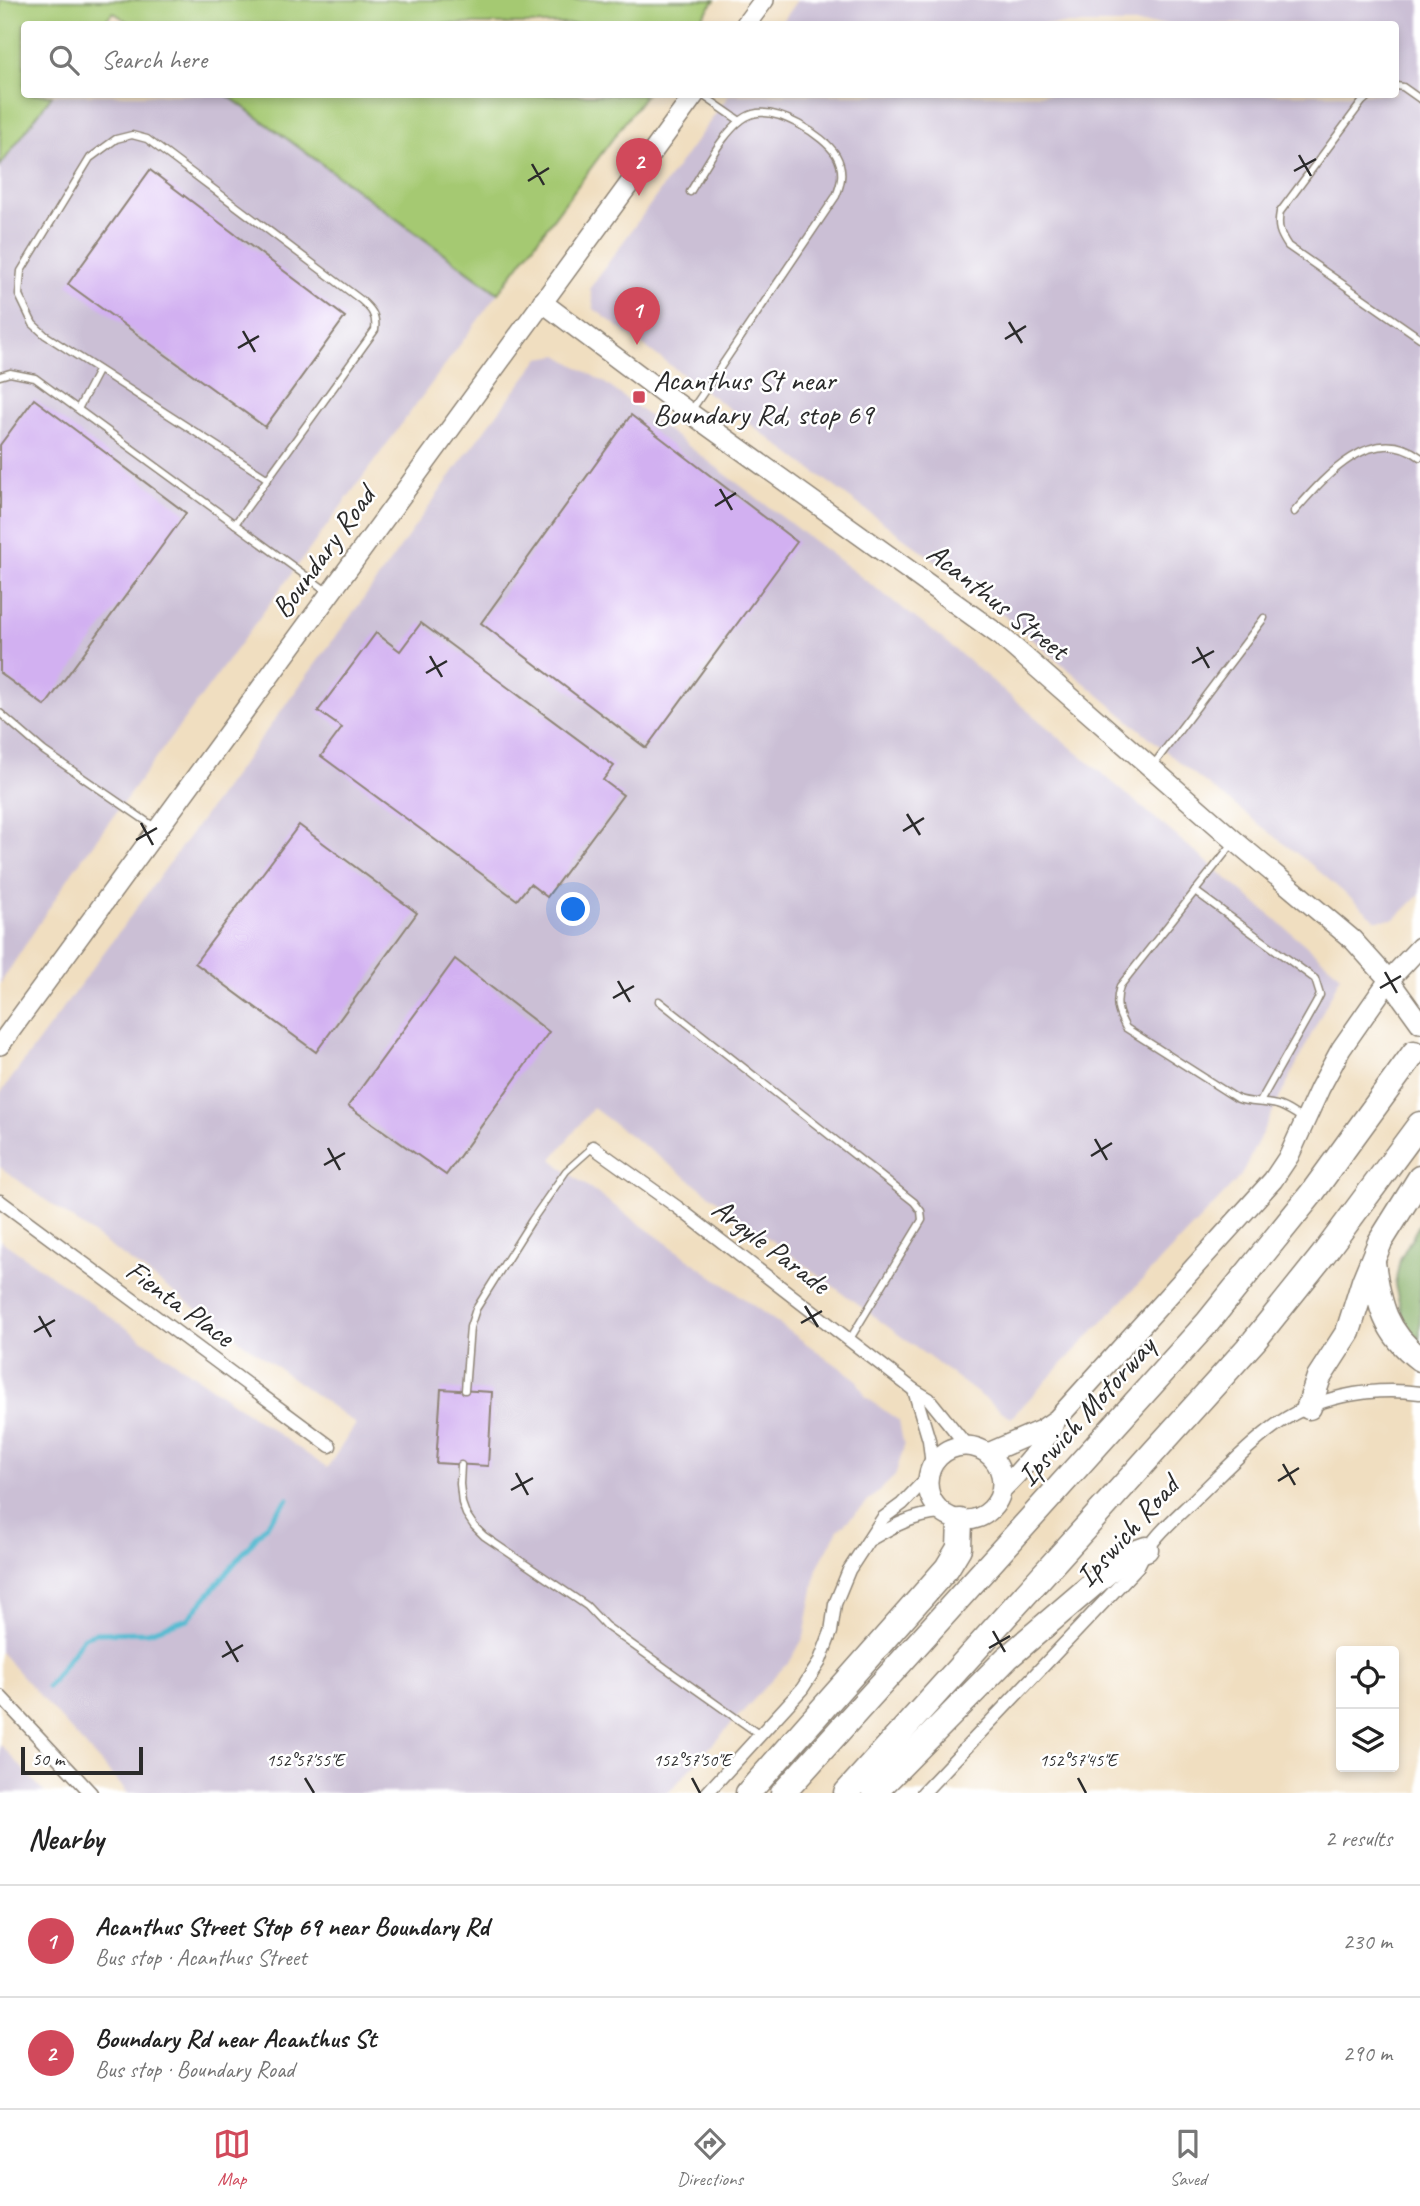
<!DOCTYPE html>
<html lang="en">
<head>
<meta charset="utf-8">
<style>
  body { margin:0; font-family:Caveat,sans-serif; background:#f2f2f2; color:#222 }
  .controls { position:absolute; right:21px; bottom:21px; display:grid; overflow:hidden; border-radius:7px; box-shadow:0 4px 10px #0003 }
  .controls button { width:63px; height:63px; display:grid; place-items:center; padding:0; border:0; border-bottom:2px solid #e0e0e0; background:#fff; color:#222; font:35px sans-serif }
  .scale { position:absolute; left:21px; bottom:18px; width:122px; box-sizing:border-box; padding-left:7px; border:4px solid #2b2b2b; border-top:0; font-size:19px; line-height:24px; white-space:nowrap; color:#2b2b2b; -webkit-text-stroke:5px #fff; paint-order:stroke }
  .you { position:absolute; left:574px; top:910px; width:24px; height:24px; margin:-18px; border:5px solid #fff; border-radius:50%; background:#1a73e8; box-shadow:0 0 0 10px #1a73e833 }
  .badge { display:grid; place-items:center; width:46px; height:46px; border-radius:50%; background:#d1495b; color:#fff; font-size:23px; font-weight:700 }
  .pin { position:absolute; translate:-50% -58px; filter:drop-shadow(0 2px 4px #0008) }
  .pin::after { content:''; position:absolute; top:37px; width:24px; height:21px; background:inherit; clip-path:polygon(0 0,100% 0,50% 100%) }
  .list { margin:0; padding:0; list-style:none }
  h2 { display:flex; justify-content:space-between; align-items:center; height:91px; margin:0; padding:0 28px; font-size:30px }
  h2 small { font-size:23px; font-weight:400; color:#767676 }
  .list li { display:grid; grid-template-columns:46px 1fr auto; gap:21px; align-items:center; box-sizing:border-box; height:112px; padding:0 28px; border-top:2px solid #e0e0e0 }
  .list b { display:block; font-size:26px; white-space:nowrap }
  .list p { margin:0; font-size:23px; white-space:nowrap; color:#767676 }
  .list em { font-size:23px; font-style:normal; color:#767676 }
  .icon { flex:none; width:38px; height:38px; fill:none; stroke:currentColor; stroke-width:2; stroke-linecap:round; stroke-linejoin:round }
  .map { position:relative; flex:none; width:1420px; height:1793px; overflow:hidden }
  .search { position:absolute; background:#fff; box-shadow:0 4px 10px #0003; left:21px; right:21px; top:21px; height:77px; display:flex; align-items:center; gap:18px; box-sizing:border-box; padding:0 24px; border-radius:7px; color:#767676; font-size:26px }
  .sheet { height:315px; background:#fff }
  nav { display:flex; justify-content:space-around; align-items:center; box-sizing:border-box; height:98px; border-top:2px solid #e0e0e0; background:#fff; font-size:19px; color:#767676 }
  nav a { display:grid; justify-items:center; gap:4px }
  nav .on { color:#d1495b }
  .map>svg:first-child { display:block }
  .industrial { fill:#cbbfd5 }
  .green { fill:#a5c972; stroke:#687a4e; stroke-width:2 }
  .forest { fill:#84ad64; stroke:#586c48; stroke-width:2 }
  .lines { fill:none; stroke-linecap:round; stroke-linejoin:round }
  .stream { stroke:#54bbd2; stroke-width:5 }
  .building { fill:#d2b0f1 }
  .lane-casing { stroke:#8e8476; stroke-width:9 }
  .street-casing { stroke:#8e8476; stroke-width:15 }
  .secondary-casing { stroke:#8e8476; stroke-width:22 }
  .highway-casing { stroke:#8e8476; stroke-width:27 }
  .lane { stroke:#fff; stroke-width:6 }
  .street { stroke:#fff; stroke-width:12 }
  .secondary { stroke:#fff; stroke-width:19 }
  .highway { stroke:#fff; stroke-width:24 }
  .ticks { fill:none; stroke:#2b2b2b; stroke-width:2.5 }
  .poi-dot { fill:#d1495b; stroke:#fff; stroke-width:2.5 }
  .labels { text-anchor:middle; stroke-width:5; stroke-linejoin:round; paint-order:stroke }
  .poi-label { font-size:30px; fill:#2b2b2b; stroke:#fff; text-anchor:start }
  .street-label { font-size:30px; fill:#2b2b2b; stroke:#fff }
  .ticks-label { font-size:18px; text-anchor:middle; fill:#2b2b2b; stroke:#fff; stroke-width:5; stroke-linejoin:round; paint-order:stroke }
</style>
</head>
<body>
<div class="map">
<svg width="1420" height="1793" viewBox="0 0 1420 1793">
  <rect width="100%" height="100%" fill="#fff"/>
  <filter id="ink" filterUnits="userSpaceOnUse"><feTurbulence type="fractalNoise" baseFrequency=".0143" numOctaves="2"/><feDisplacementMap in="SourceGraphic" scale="14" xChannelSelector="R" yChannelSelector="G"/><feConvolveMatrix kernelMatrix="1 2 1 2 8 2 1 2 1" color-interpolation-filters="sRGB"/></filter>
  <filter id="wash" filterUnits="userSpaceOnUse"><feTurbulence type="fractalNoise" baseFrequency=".00686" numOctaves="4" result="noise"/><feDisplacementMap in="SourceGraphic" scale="28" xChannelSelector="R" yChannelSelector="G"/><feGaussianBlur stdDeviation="1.57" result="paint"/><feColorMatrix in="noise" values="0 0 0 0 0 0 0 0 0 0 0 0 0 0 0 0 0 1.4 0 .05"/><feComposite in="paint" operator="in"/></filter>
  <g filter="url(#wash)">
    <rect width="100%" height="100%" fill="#f0dec0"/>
    <g class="industrial">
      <path d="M797,0H1420V894L1395,919L1376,920L1313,866L1180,763L965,583L594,309L590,288L729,95L1396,94V24H780Z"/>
      <path d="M52,95H227L498,293L73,871L0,984V166Z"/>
      <path d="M558,355L605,383L939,636L1341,975L1240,1177L1011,1418L593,1108L552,1159L566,1171L856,1379L866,1397L899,1421L904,1447L895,1476L838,1530L817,1568L804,1637L792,1658L668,1793H128L0,1652V1240L327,1468L356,1424L0,1167V1094L375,583L464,457L540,358Z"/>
      <path d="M0,1744L45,1793H0Z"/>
    </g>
    <g class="green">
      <path d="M0,0H715L697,24H131L113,12L103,24H24V94L52,95L0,166Z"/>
      <path d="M227,95H645L498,293Z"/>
    </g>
    <path class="forest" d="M1420,1223V1341L1404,1323L1395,1285L1400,1259Z"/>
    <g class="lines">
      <path class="stream" d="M48,1687L84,1637L95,1633L148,1632L188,1619L288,1499"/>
    </g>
    <g id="blocks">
      <g class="building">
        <path d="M150,170L345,317L265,427L68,284Z"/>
        <path d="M34,399L186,513L45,706L0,673V445Z"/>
        <path d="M631,415L797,542L646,748L481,623Z"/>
        <path d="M421,623L614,766L603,780L623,795L547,897L530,884L517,900L321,756L342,728L318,711L376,633L400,651Z"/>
        <path d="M299,825L417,913L316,1052L195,963Z"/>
        <path d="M455,959L549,1032L446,1175L348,1106Z"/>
        <path d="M441,1389L492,1392L488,1466L436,1463Z"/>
      </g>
    </g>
  </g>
  <g filter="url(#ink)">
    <use href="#blocks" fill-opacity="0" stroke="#8e8476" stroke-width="2"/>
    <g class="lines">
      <defs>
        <g id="lane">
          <path d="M1396,86L1403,87L1420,99"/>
          <path d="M701,94L740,121"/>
          <path d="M1371,94L1362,102L1280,212C1277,227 1280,234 1288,246L1420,338"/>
          <path d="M690,192C704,170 728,121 753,114C777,107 824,135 836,155C844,169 842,182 836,196L691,411"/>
          <path d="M0,376L10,373L35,378L328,592"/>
          <path d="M78,409L98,371"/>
          <path d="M1294,512C1323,479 1371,421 1420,457"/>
          <path d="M235,524L375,330C377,315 371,309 361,300L147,139L132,135L116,139L90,158L21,271L19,295L33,324L45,335L268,479"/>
          <path d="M0,713L44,751L156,828"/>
          <path d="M1154,764L1264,618"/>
          <path d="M1234,842L1120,986C1115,1003 1117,1012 1126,1028L1236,1098C1250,1104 1262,1101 1277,1105C1286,1107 1294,1114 1303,1119"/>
          <path d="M1195,891L1315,979L1320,995L1316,1003L1260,1102"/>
          <path d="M659,1001L914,1202L921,1211L922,1220L850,1339"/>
          <path d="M465,1390L470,1327L476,1309L532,1220L566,1171L593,1147"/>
          <path d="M461,1465L460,1484L462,1503L466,1514L474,1526L484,1536L587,1606L606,1626L760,1735"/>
        </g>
        <g id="street">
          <path d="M593,1147L677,1207L914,1390L929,1399L967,1446"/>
          <path d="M0,1201L330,1446"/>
          <path d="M914,1390L929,1440L932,1466"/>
          <path d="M871,1539C895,1525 914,1515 941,1513"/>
          <path d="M0,1696L91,1793"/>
          <path d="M707,1793L802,1689L819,1663L831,1632L835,1604L849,1570L883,1518L902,1504L928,1477"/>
          <path d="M923,1793L1138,1566C1150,1538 1176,1518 1197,1497C1221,1474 1245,1448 1272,1428C1312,1397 1371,1386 1420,1393"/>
        </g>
        <g id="secondary">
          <path d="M746,24L764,0"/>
          <path d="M542,302L690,413L1002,637L1235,841L1353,940L1389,980L1420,1023"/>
          <path d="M0,1045L695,94"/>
          <circle cx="965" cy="1483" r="37"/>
          <path d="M988,1453L1041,1430L1057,1419L1273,1180L1289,1156L1320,1088L1341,1049L1389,980L1420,947"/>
          <path d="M1003,1488C1018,1474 1044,1444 1053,1426"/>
        </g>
        <g id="highway">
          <path d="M1373,1263C1379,1304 1385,1333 1420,1359"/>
          <path d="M1309,1407L1319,1377L1348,1332L1364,1281L1380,1242L1420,1178"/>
          <path d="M748,1793L947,1568L959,1548L960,1521"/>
          <path d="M783,1793L1208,1322L1312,1193L1414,1053"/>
          <path d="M846,1793L1254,1341L1323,1255L1420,1124"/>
          <path d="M874,1793L1007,1658L1126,1556L1146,1549"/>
        </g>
      </defs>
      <use href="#lane" class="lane-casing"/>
      <use href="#street" class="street-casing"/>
      <use href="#secondary" class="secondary-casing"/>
      <use href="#highway" class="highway-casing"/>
      <use href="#lane" class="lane"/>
      <use href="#street" class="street"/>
      <use href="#secondary" class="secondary"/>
      <use href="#highway" class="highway"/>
    </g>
  </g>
  <path class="ticks" d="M1299,155L1311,176M532,164L544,185M1294,171L1316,159M528,181L549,168M1009,322L1022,343M243,331L255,352M1005,339L1026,326M238,348L259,336M720,489L732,510M715,506L736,493M1197,647L1209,668M430,656L442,677M1192,663L1214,651M426,673L447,661M907,814L920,835M141,823L153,845M903,831L924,818M136,840L157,828M1385,972L1397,993M618,981L630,1002M1380,988L1401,976M613,998L634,986M1095,1139L1107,1160M328,1148L340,1170M1091,1156L1112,1143M324,1165L345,1153M805,1306L818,1327M39,1316L51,1337M801,1323L822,1311M34,1332L55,1320M1283,1464L1295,1485M516,1473L528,1495M1278,1481L1299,1468M511,1490L533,1478M993,1631L1005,1652M226,1641L238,1662M989,1648L1010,1636M222,1657L243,1645M305,1778L314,1793M692,1778L700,1793M1078,1778L1086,1793"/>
  <rect class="poi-dot" x="632" y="390" width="14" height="14" rx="3.5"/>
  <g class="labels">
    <g class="poi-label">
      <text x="653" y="390">Acanthus St near<tspan x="653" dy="34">Boundary Rd, stop 69</tspan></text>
    </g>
    <g class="street-label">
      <text transform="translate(323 552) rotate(-54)" y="10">Boundary Road</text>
      <text transform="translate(998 601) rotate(38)" y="10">Acanthus Street</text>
      <text transform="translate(771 1246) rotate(37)" y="10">Argyle Parade</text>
      <text transform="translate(180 1303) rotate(36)" y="10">Fienta Place</text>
      <text transform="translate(1086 1411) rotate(-48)" y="10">Ipswich Motorway</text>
      <text transform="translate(1127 1531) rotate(-48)" y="10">Ipswich Road</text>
    </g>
  </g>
  <g class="ticks-label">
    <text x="305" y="1766">152°57'55"E</text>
    <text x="692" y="1766">152°57'50"E</text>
    <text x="1078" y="1766">152°57'45"E</text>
  </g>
</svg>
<div class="controls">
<button><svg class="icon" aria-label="locate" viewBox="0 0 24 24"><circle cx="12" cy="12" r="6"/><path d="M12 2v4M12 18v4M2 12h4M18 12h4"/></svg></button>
<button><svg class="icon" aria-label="layers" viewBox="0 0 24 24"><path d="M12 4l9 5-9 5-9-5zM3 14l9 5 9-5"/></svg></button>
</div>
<div class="scale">50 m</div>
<div class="you"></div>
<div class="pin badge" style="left:637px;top:345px">1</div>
<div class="pin badge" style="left:639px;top:196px">2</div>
<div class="search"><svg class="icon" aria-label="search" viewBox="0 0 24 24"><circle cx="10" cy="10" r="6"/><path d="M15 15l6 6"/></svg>Search here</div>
</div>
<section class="sheet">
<h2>Nearby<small>2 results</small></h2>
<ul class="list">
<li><span class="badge">1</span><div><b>Acanthus Street Stop 69 near Boundary Rd</b><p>Bus stop · Acanthus Street</p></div><em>230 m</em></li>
<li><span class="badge">2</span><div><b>Boundary Rd near Acanthus St</b><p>Bus stop · Boundary Road</p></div><em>290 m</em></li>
</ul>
</section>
<nav>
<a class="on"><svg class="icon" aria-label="map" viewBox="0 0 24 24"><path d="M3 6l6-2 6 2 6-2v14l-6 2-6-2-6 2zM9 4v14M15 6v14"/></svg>Map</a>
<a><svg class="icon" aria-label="directions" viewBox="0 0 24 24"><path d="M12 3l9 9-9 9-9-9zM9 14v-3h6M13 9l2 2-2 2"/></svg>Directions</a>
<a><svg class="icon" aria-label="saved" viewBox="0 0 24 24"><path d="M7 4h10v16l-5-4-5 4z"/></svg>Saved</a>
</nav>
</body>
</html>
